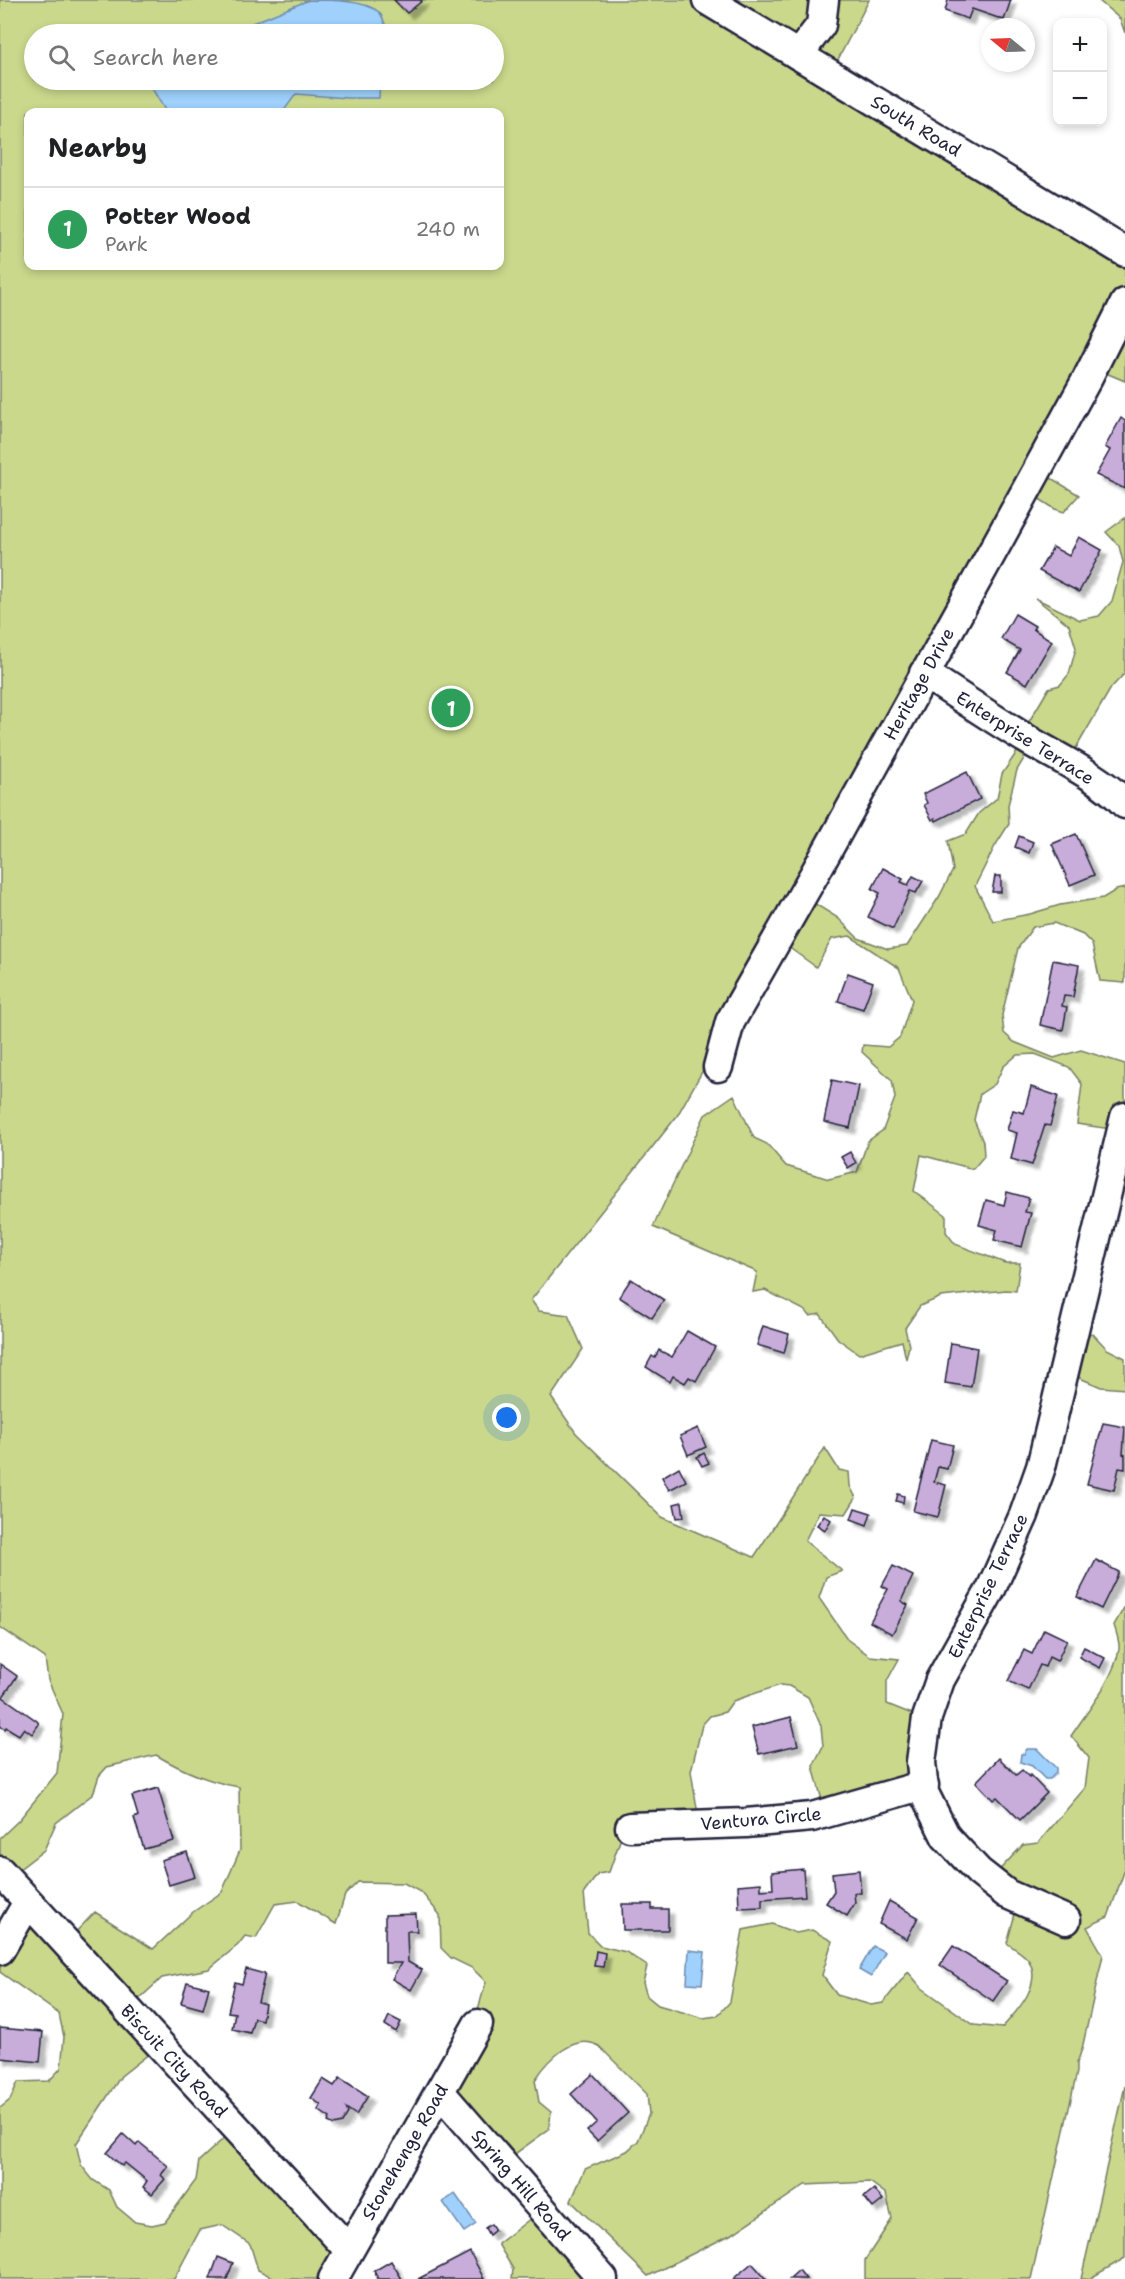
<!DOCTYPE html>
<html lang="en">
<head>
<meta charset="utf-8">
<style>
  body { margin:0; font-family:"Shantell Sans",sans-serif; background:#f2f2f2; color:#202124 }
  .controls { position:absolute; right:18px; top:18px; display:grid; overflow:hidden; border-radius:12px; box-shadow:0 3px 9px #0003 }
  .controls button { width:54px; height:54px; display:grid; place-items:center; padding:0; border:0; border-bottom:2px solid #e0e0e0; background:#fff; color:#202124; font:30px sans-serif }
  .compass { position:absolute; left:981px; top:18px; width:54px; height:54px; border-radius:50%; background:#fff; box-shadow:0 3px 9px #0003; rotate:289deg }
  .you { position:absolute; left:507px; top:1418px; width:21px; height:21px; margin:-15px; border:4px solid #fff; border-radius:50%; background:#1a73e8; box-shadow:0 0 0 9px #1a73e833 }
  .badge { display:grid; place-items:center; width:39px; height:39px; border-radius:50%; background:#ea580c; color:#fff; font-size:20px; font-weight:700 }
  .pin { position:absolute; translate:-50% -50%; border:3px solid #fff; box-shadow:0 2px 6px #0006 }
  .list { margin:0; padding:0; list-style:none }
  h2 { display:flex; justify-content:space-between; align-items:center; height:78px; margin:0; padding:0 24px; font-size:26px }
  h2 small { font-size:20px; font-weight:400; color:#757577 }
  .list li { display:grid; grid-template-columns:39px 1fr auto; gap:18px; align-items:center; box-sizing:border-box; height:84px; padding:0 24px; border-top:2px solid #e0e0e0 }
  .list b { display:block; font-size:22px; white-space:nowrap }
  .list p { margin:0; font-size:20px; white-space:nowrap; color:#757577 }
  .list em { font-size:20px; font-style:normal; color:#757577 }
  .icon { flex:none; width:33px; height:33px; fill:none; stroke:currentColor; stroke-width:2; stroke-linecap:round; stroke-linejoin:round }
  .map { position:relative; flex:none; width:1125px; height:2279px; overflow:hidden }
  .search { position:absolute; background:#fff; box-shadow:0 3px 9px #0003; left:24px; top:24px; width:480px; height:66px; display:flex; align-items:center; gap:15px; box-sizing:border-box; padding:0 21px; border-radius:33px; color:#757577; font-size:22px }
  .panel { position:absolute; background:#fff; box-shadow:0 3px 9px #0003; left:24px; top:108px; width:480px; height:162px; border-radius:12px }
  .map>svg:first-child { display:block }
  .green { fill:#cad88c; stroke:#767d64; stroke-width:1.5; fill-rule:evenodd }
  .water { fill:#9fd1fc; stroke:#6d8baf; stroke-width:1.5 }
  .building { fill:#c8acd9; stroke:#22223b; stroke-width:1.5; filter:url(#shadow) }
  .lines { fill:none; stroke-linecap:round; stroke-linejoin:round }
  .minor-casing { stroke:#22223b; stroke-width:33 }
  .minor { stroke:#fff; stroke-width:28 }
  .labels { text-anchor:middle; stroke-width:4.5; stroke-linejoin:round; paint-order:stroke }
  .street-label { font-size:18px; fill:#22223b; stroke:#fff }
</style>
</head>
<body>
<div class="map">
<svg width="1125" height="2279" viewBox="0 0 1125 2279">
  <defs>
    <filter id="shadow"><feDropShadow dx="5.5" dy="5.5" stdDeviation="1.5" flood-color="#0004"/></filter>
  </defs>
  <rect width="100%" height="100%" fill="#fff"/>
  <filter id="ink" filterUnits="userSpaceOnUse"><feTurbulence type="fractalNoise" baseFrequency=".0167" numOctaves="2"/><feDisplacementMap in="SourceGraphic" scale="12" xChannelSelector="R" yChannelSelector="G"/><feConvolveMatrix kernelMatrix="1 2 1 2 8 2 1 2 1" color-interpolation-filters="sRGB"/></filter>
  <g filter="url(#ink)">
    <g class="green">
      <path d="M0,0H869L831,73L1125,252V381L1094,368L1036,469L1079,495L1064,512L1055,509L1027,491L812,902L838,918L858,938L888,949L907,946L939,897L953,870L948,841L966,834L979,813L997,798L1002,774L1021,746V735L1049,688L1060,685L1069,674L1076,648L1069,625L1035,598L1080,620L1099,616L1112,601L1123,562L1119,546L1106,532L1125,518V673L1111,688L1068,762L1032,745L1017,770L1008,805L1009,824L995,846L975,886L993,921L1030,914L1060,905L1103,898L1116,890L1125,888V983L1100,981L1092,944L1083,935L1054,923L1033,927L1018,948L1002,1015L1004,1033L1014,1042L1054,1058L1081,1050L1125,1064V1111L1118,1130L1077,1124L1082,1084L1069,1067L1035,1054L1017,1055L1003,1067L995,1084L980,1094L974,1120L983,1142L984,1156L973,1169L921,1155L914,1191L946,1215V1232L955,1244L1005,1263H1020L1016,1291L1006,1290L941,1297L920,1306L905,1328L909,1346L906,1359L902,1341L859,1354L838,1339L820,1314L810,1316L806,1311L765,1290L753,1292L757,1272L653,1227L705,1115L734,1095L754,1138L767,1144L786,1166L829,1179L857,1172L868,1141L883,1130L895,1098L892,1080L862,1052L863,1045L888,1047L900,1037L912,1000L899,968L850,936L832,939L816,967L777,939L677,1116L531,1300L539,1311L568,1315L583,1349L551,1397L576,1433L662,1517L754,1557L825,1448L839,1470L849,1472L850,1486L856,1498L846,1514L819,1512L805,1541L842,1571L826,1577L819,1598L848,1640L870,1656L899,1659L887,1681V1704L922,1718L920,1779L825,1812L813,1766L823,1746L821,1726L808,1697L789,1686L780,1685L733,1701L725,1712L710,1716L702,1725L691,1771L699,1821L622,1835L609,1872L598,1874L584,1893L588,1933L601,1946L626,1952L647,1966L643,1983L647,1996L658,2005L703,2018L717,2016L730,2002L743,1930L772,1924L796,1933L812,1930L832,1941L822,1975L837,1995L871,2005L883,2003L908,1972L922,1988L974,2025L1002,2028C1016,2012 1043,1985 1029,1961C1025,1954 1013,1948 1007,1943L1018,1903L990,1880L1023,1845L1038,1843L1085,1788L1089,1758L1071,1736C1087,1712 1115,1677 1119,1649C1120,1642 1116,1632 1114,1625L1125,1606V1869L1108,1917L1087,1927L1103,1955L1082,2049L1077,2063V2072L1031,2279H865V2260L892,2219L886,2194L870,2182L805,2185L734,2233L648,2276L571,2201L585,2169L627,2151L638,2141L649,2114L647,2094L599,2046C574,2032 548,2060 535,2080L539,2102L551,2112L549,2129L501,2164L439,2096L472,2030L486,1982L472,1968L451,1958L441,1948L440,1915L422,1893L404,1883L358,1882L345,1895L336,1924L298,1901L275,1904L256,1938L245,1936L238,1945L209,1969L162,1978L127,2010L155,2049L121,2076L76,2144L81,2165L93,2180L109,2190L117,2207L135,2222L152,2225L165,2222L196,2180L199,2161L233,2130L346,2249L332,2279H276L258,2270L250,2244L222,2225L200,2230L174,2279H0V2108L10,2100L18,2082L49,2081L61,2068L64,2037L59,2014L0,1972V1946L25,1904L69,1939L95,1912L153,1949L193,1912L222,1892L240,1850L239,1787C208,1782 183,1771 156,1755L107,1767L99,1776L93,1794L56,1823L44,1850L13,1874L0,1872V1838L19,1820L57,1773L63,1714L48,1680L45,1658L0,1627ZM34,34H494V80H34ZM28,112H500V266H28Z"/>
      <path d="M1098,0H1125V33L1120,19Z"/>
      <path d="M1073,1330L1093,1334L1107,1349L1125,1358V1389L1101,1387L1063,1371Z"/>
      <path d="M1125,2086V2258L1089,2279H1081Z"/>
      <path d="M540,2211L602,2279H512L513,2269L498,2244Z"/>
    </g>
    <g class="water">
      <path d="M309,0C331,0 364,0 379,12C384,18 386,27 388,34H236L250,24Z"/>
      <path d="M147,80H382L380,81L379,98H348L296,94L283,112H166Z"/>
      <path d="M1027,1749H1037L1056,1768V1773L1050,1779H1045L1032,1766L1020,1762L1021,1754H1024Z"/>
      <path d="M873,1946L885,1952L871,1977L859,1970Z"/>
      <path d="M689,1950L705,1952L702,1984L687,1983Z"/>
      <path d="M455,2194L476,2224L464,2232L443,2202Z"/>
    </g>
    <g class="building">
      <path d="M394,0H421L422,1L407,13Z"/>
      <path d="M948,0H1011L1004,20L972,9L968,19L945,11Z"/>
      <path d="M1121,418L1125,421V489L1096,475L1110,450L1105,447Z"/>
      <path d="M1079,537L1102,550L1079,592L1039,571L1053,547L1069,556Z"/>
      <path d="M1015,614L1035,626L1033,629L1052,641L1027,684L1007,672L1020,650L1001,639Z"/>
      <path d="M967,772L980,799L936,821L935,818L932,820L924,805L927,803L923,794Z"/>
      <path d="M1076,834L1094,875L1070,885L1052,844Z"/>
      <path d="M1019,836L1033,842L1029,853L1015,847Z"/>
      <path d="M883,868L903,879L901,882L908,885L913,876L923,881L916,893L910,891L893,929L868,917L880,893L872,889Z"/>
      <path d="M995,876H1001V892H992Z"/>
      <path d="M1053,960L1079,965L1073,997L1064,996L1062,1006L1067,1007L1063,1030L1040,1025Z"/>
      <path d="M848,973L873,982L863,1009L838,1001Z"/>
      <path d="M832,1080L859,1086L850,1128L824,1122Z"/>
      <path d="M1031,1087L1058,1096L1050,1126L1045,1125L1032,1165L1011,1159L1017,1133L1007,1130L1013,1110L1024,1113Z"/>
      <path d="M850,1152L856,1163L848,1168L841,1157Z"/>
      <path d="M1007,1192L1029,1198L1025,1212L1031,1213L1022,1247L994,1240L997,1230L979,1225L986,1200L1004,1205Z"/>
      <path d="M631,1279L664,1300L652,1318L619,1297Z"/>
      <path d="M763,1326L789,1334L784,1353L757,1345Z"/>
      <path d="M687,1331L715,1347L696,1381L689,1377L685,1383L673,1376L670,1382L646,1367L652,1356L655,1358L659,1350L672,1357Z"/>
      <path d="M951,1343L977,1348L971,1387L945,1383Z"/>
      <path d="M1103,1423L1125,1427L1123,1454L1125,1455V1469L1119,1468L1114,1490L1087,1484Z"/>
      <path d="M698,1428L706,1447L688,1455L680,1436Z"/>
      <path d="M931,1440L953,1445L947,1469L938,1467L934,1482L946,1485L938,1517L913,1511Z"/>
      <path d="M704,1453L709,1463L702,1466L697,1457Z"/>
      <path d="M679,1467L686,1481L669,1490L662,1477Z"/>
      <path d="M898,1494L904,1496L903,1503L896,1501Z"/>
      <path d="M682,1502L684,1517L677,1518L674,1504Z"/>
      <path d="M855,1508L871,1513L867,1525L851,1519Z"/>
      <path d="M824,1515L831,1520L825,1530L817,1525Z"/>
      <path d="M1096,1560L1119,1572L1101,1609L1077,1597Z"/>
      <path d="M893,1566L913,1576L901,1601L908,1605L892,1634L870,1622L888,1589L882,1586Z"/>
      <path d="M1044,1629L1067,1640L1057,1661L1049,1657L1045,1667L1040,1665L1028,1690L1008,1681L1024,1650L1032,1654Z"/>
      <path d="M1084,1647L1105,1658L1100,1668L1079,1657Z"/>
      <path d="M0,1664L17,1676L3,1697L37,1721L39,1724L32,1734L24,1728L19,1735L6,1727L5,1729L0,1726Z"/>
      <path d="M791,1717L798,1745L759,1754L752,1727Z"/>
      <path d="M999,1758L1016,1775L1022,1770L1029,1777L1030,1775L1047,1793L1020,1820L997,1797L993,1800L976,1782Z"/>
      <path d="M158,1788L174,1841L144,1849L134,1818L138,1816L132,1796Z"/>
      <path d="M187,1852L195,1877L169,1885L161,1860Z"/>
      <path d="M803,1869L805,1896L762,1899V1907L739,1908L738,1885L761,1883V1890L773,1889L772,1872Z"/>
      <path d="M859,1870L861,1893H854L855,1903L847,1916L826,1903L834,1891L832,1873Z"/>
      <path d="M889,1901L918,1917L907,1939L879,1924Z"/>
      <path d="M622,1904H652V1909H668V1930H623Z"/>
      <path d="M416,1914L417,1931H407L408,1962L422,1970L411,1990L392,1979L401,1963H385V1915Z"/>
      <path d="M953,1946L1007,1981L993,2001L940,1965Z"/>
      <path d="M596,1951L605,1953L603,1967L594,1966Z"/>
      <path d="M246,1969L265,1974L258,2002L265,2004L262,2020L254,2018L250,2033L232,2029L235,2013L228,2012L235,1982L242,1984Z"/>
      <path d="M187,1982L209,1988L203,2009L181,2003Z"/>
      <path d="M389,2016L401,2022L396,2032L385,2025Z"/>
      <path d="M0,2028L43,2032L40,2062L0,2058Z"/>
      <path d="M593,2074L628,2113L597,2141L587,2131L597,2122L571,2094Z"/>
      <path d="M340,2078L368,2096L356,2115L346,2108L348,2113L342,2123L334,2125L328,2122L330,2118L318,2110L321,2105L311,2098L323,2079L334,2086Z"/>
      <path d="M123,2134L136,2146L139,2142L168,2166L161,2175L165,2179L152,2194L143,2187L147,2181L125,2163L122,2166L107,2153Z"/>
      <path d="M874,2189L883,2200L873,2208L864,2197Z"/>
      <path d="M491,2224L495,2230L489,2235L485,2228Z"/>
      <path d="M470,2252L484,2279H418Z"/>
      <path d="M218,2257L233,2263L227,2279H210Z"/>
      <path d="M391,2261L402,2279H378L374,2271Z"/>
      <path d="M752,2263L766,2279H733Z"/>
      <path d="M799,2270L806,2279H789Z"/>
    </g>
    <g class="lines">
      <defs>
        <g id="minor">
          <path d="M707,0L1125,252"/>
          <path d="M798,55L821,25L824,0"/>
          <path d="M924,673C960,697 996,721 1033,743C1061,759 1104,780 1125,804"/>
          <path d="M718,1067L730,1022L815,873L1000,538L1087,379L1125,303"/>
          <path d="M630,1827L746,1823L812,1817L924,1785"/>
          <path d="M0,1871L349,2250"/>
          <path d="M1066,1920L1007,1894L979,1872L946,1837L924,1793L921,1762L927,1718L940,1680L991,1589L1024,1515L1041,1467L1125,1117"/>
          <path d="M0,1950L28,1902"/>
          <path d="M440,2092L603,2279"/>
          <path d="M333,2279L478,2024"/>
        </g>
      </defs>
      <use href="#minor" class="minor-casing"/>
      <use href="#minor" class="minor"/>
    </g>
  </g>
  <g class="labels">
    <g class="street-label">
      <text transform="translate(916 126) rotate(31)" y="6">South Road</text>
      <text transform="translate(919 684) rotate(-61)" y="6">Heritage Drive</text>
      <text transform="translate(1025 738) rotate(32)" y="6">Enterprise Terrace</text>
      <text transform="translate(988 1586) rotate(-64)" y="6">Enterprise Terrace</text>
      <text transform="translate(761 1819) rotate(-5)" y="6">Ventura Circle</text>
      <text transform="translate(174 2061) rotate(47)" y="6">Biscuit City Road</text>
      <text transform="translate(405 2152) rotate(-60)" y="6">Stonehenge Road</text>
      <text transform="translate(521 2185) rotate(49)" y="6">Spring Hill Road</text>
    </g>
  </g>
</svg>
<div class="controls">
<button>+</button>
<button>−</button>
</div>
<svg class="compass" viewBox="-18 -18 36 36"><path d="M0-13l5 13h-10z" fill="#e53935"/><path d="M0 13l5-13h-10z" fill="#757577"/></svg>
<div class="you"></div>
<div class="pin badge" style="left:451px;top:708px;background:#2e9e5b">1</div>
<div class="search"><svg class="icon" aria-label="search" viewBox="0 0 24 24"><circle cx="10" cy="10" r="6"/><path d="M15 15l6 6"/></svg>Search here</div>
<section class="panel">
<h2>Nearby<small></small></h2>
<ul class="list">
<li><span class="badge" style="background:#2e9e5b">1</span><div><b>Potter Wood</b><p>Park</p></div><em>240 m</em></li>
</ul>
</section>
</div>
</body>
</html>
